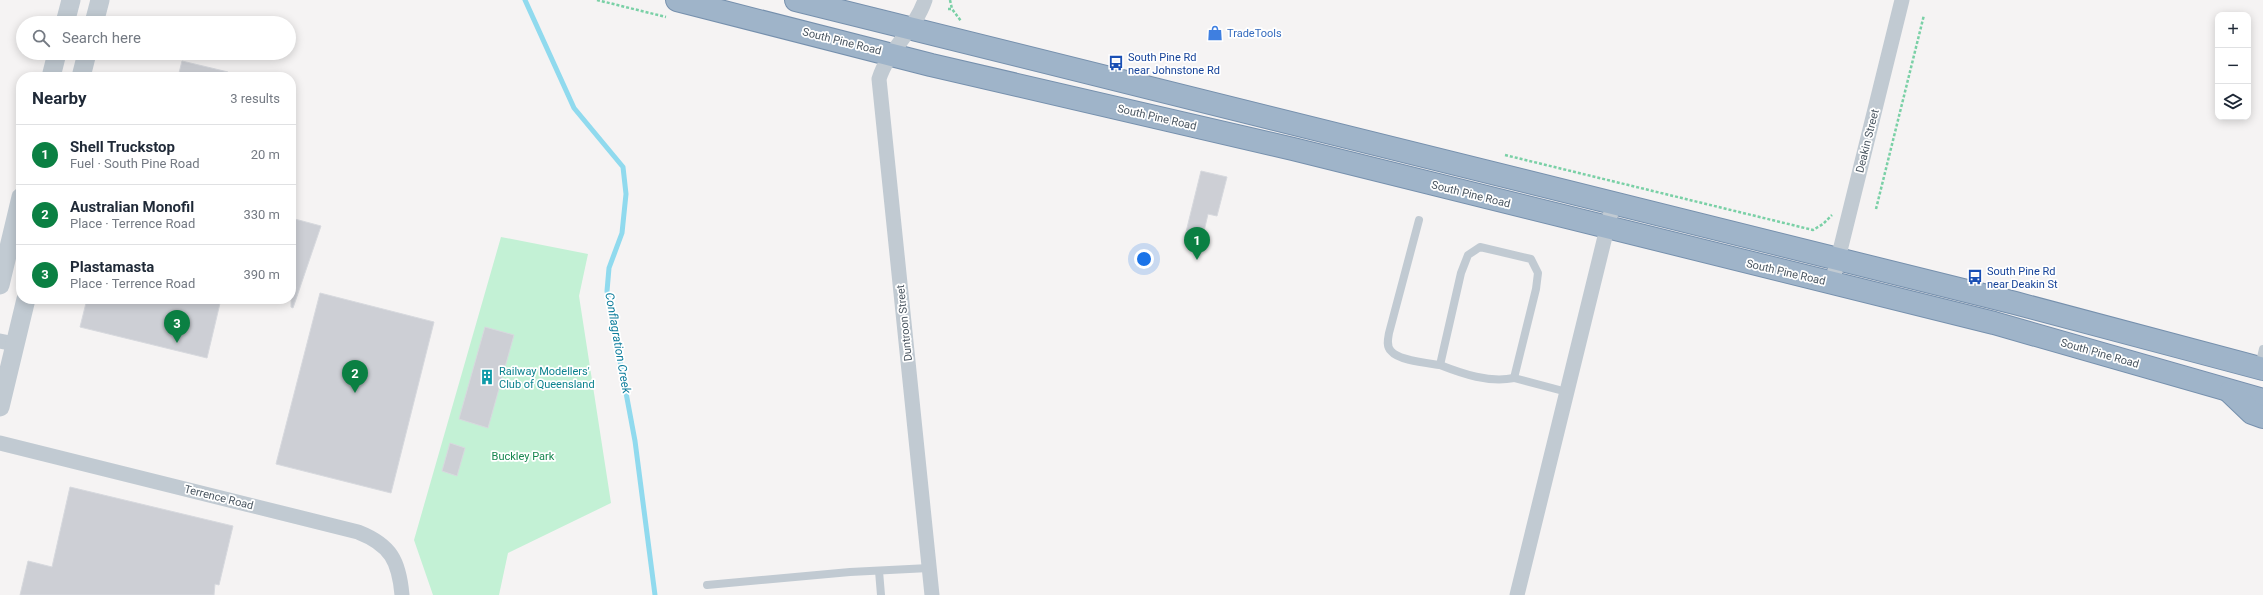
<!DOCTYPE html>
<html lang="en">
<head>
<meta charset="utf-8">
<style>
  body { margin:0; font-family:Roboto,sans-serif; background:#f6f6f7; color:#1f2937 }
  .controls { position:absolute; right:12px; top:12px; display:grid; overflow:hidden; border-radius:8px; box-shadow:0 2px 10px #0003 }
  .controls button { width:36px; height:36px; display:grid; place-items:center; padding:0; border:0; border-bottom:1px solid #e0e1e3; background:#fff; color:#1f2937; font:20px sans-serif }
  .you { position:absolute; left:1144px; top:259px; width:14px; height:14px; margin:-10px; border:3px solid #fff; border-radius:50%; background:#1a73e8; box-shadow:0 0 0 6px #1a73e833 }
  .badge { display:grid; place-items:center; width:26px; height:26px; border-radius:50%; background:#0b8043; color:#fff; font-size:13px; font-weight:700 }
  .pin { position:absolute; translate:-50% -33px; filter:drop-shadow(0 1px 2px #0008) }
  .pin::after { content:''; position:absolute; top:21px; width:14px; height:12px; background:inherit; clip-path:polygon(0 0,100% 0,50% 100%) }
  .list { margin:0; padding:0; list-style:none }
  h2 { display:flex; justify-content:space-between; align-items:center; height:52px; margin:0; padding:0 16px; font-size:17px }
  h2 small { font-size:13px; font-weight:400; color:#747a83 }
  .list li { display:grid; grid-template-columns:26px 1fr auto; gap:12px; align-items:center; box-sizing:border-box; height:60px; padding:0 16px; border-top:1px solid #e0e1e3 }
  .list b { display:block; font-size:15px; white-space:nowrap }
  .list p { margin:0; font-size:13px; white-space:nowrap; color:#747a83 }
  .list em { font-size:13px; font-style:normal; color:#747a83 }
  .icon { flex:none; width:22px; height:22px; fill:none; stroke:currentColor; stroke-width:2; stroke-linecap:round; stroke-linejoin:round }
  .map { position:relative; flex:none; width:2263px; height:595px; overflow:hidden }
  .search { position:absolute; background:#fff; box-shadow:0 2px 10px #0003; left:16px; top:16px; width:280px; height:44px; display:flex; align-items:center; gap:10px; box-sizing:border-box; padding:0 14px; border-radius:22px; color:#747a83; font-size:15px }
  .panel { position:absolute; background:#fff; box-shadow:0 2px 10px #0003; left:16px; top:72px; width:280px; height:232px; border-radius:16px }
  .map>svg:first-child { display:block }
  .green { fill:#c3f1d5 }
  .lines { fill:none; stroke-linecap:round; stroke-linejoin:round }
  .stream { stroke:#90daee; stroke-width:5 }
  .building { fill:#cdcfd5; stroke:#d7d9de }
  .trunk-casing { stroke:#7690ad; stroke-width:24 }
  .path { stroke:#7ad0a6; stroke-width:2.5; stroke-dasharray:3 2; stroke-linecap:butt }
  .service { stroke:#c1cad2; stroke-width:8 }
  .minor { stroke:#c1cad2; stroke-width:15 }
  .tertiary { stroke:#c1cad2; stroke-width:19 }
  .trunk { stroke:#9fb4c9; stroke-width:22 }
  .labels { text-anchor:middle; stroke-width:3.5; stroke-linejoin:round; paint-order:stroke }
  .shop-label { font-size:11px; fill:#366cbe; stroke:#fff; text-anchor:start }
  .street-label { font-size:11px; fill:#4a5661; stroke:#fff }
  .transit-label { font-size:11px; fill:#164399; stroke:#fff; text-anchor:start }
  .culture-label { font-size:11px; fill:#0d838f; stroke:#fff; text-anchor:start }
  .park-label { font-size:11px; fill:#17864f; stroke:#fff }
  .water-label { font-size:12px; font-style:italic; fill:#0c7c9b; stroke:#fff }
</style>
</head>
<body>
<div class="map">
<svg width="2263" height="595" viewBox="0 0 2263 595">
  <rect width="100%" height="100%" fill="#f5f3f3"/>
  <path class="green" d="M501,237L588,254L579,296L611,503L508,553L499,595H433L414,540Z"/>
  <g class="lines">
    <path class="stream" d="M525,0L574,108L623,167L626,194L622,233L609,268L607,291L635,441L655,595"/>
  </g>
  <g class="building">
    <path d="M182,61L228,72L227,77H178Z"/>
    <path d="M1201,171L1227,177L1217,216L1208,214L1202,240L1185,236Z"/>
    <path d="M291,218L321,226L293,308L291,307Z"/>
    <path d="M320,293L434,322L391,493L276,464Z"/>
    <path d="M87,299H221L207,358L80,327Z"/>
    <path d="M485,327L514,335L488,428L459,419Z"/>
    <path d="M450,443L465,448L457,476L442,471Z"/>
    <path d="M70,487L233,526L219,585L215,584L214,595H20L28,561L52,567Z"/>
  </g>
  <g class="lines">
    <defs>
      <g id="trunk">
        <path d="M677,0L931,65L1293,149L1994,323L2263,400"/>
        <path d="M796,0L2015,303L2263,369"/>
        <path d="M2230,392L2252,413L2263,417"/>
      </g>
    </defs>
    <use href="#trunk" class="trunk-casing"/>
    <g class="path">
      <path d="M597,0L666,17"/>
      <path d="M950,0L952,9"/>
      <path d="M948,9H952L961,21"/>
      <path d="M1505,155L1813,230L1823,224L1832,215"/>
      <path d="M1876,209L1924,15"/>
    </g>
    <g class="service">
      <path d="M1419,220L1389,333C1388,339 1386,346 1391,351C1399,361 1428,363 1440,365L1461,273L1468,255L1480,247L1531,259L1538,273L1536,289L1514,378L1567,392"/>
      <path d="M1440,365C1463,374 1489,383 1514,378"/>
      <path d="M2259,366L2263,349"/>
      <path d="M879,571L881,595"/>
      <path d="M707,585L850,572L929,568"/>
    </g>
    <g class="minor">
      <path d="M925,0C915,30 888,50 879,79L932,595"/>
      <path d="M1832,283L1902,0"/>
      <path d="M0,341L15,344"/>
      <path d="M0,443L358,532C391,545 399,561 402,595"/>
      <path d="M1517,595L1613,204"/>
    </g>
    <g class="tertiary">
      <path d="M65,23L71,0"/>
      <path d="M94,23L100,0"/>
      <path d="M51,77L57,53"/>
      <path d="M81,77L87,53"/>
      <path d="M0,285L21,197"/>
      <path d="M0,407L26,299"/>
    </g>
    <use href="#trunk" class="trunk"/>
  </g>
  <defs>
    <symbol id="shop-bare" viewBox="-9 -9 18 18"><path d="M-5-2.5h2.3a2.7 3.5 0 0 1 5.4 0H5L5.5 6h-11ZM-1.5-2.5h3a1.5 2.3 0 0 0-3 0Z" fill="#3f7fe0" stroke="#fff" stroke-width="2.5" paint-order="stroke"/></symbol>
    <symbol id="bus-bare" viewBox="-9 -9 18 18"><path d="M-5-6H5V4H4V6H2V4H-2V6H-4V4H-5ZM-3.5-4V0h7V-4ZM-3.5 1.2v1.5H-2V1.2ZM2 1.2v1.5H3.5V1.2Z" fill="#1a4fb4" stroke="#fff" stroke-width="2.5" paint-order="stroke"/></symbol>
    <symbol id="building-bare" viewBox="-9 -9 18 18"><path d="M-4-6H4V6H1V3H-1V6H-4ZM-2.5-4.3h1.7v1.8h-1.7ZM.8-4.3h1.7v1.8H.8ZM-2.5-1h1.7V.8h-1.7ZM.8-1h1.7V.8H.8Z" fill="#0f9aa8" stroke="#fff" stroke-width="2.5" paint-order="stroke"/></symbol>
  </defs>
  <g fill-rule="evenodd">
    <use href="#shop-bare" x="1204" y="22" width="22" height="22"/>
    <use href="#bus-bare" x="1105" y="52" width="22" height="22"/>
    <use href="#bus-bare" x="1964" y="266" width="22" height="22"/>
    <use href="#building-bare" x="476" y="366" width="22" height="22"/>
  </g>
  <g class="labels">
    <g class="shop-label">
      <text x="1227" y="37">TradeTools</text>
    </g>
    <g class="street-label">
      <text transform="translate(842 41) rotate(14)" y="4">South Pine Road</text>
      <text transform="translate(1157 117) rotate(13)" y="4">South Pine Road</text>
      <text transform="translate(1867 141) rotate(-76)" y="4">Deakin Street</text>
      <text transform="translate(1471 194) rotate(14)" y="4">South Pine Road</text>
      <text transform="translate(1786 272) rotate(13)" y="4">South Pine Road</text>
      <text transform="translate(904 323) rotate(-96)" y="4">Duntroon Street</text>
      <text transform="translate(2100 353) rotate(16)" y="4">South Pine Road</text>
      <text transform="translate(219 497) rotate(14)" y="4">Terrence Road</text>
    </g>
    <g class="transit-label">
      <text x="1128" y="61">South Pine Rd<tspan x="1128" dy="13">near Johnstone Rd</tspan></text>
      <text x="1987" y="275">South Pine Rd<tspan x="1987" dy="13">near Deakin St</tspan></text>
    </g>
    <g class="culture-label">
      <text x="499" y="375">Railway Modellers'<tspan x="499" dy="13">Club of Queensland</tspan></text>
    </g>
    <g class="park-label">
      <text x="523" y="460">Buckley Park</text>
    </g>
    <g class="water-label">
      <text transform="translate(618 343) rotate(80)" y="4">Conflagration Creek</text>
    </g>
  </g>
</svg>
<div class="controls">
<button>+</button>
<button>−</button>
<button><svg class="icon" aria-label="layers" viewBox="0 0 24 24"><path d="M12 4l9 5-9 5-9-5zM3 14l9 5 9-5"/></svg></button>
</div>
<div class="you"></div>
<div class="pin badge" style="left:1197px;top:260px">1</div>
<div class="pin badge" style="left:355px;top:393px">2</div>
<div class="pin badge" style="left:177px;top:343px">3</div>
<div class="search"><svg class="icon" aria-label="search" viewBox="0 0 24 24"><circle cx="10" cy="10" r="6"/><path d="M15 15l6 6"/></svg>Search here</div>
<section class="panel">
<h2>Nearby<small>3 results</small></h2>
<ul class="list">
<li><span class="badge">1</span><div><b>Shell Truckstop</b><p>Fuel · South Pine Road</p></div><em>20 m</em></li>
<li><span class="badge">2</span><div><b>Australian Monofil</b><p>Place · Terrence Road</p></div><em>330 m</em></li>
<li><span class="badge">3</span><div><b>Plastamasta</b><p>Place · Terrence Road</p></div><em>390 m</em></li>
</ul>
</section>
</div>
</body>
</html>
